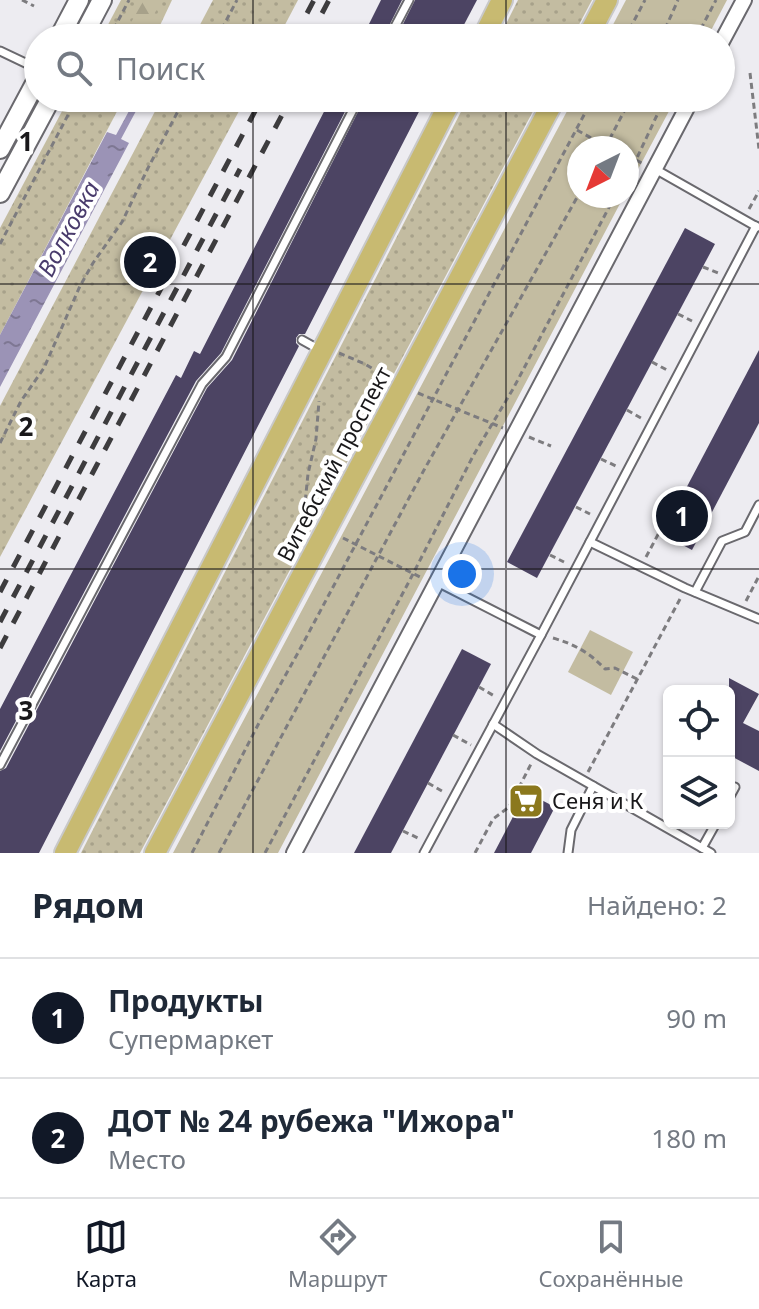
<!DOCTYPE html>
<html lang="ru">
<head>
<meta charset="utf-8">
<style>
  body { margin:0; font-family:"Noto Sans",sans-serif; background:#f2f2f3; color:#1f2937 }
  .controls { position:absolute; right:24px; bottom:24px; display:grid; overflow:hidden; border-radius:12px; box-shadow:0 2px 6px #0004 }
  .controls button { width:72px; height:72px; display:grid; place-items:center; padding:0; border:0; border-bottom:2px solid #e0e1e3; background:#fff; color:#1f2937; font:40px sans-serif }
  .compass { position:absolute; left:567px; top:136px; width:72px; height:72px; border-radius:50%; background:#fff; box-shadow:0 2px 6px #0004; rotate:222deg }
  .you { position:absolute; left:462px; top:574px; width:28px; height:28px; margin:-20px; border:6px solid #fff; border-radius:50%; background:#1a73e8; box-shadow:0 0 0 12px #1a73e833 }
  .badge { display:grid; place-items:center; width:52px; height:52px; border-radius:50%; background:#111827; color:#fff; font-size:26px; font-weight:700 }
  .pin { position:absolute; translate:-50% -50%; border:4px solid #fff; box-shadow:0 2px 8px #0006 }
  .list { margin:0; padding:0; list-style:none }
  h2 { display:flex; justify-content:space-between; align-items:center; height:104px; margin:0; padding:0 32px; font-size:34px }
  h2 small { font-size:26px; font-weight:400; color:#747a83 }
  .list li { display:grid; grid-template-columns:52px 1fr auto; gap:24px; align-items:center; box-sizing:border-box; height:120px; padding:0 32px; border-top:2px solid #e0e1e3 }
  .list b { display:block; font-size:30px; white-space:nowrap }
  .list p { margin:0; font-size:26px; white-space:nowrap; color:#747a83 }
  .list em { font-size:26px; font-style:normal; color:#747a83 }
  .icon { flex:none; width:44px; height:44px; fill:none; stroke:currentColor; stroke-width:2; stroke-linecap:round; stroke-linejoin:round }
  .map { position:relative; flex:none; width:759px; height:853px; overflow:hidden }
  .search { position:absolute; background:#fff; box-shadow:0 2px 6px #0004; left:24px; right:24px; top:24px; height:88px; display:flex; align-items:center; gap:20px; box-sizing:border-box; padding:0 28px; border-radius:44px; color:#747a83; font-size:30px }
  .sheet { height:344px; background:#fff }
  nav { display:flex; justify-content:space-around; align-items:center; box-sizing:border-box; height:112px; border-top:2px solid #e0e1e3; background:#fff; font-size:22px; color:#747a83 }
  nav a { display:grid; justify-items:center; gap:4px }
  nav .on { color:#111827 }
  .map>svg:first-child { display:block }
  .grass { fill:url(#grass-dots) }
  .forest { fill:url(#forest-firs) }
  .park { fill:#c3bca1 }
  .water { fill:url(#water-ripples) }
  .building { fill:#4c4463 }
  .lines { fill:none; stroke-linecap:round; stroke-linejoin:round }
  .lane-casing { stroke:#6a696e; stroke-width:11 }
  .street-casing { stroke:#6a696e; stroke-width:18 }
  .secondary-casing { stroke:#6a696e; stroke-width:22 }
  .primary-casing { stroke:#c8c8c8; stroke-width:24 }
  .path { stroke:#7d7c7f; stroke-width:3; stroke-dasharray:6 4; stroke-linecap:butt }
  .lane { stroke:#fff; stroke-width:7 }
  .street { stroke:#fff; stroke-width:14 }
  .secondary { stroke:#fff; stroke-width:18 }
  .primary { stroke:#c8ba71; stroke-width:20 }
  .rail { stroke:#3d3c3e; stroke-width:5; stroke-dasharray:14 14; stroke-linecap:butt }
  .grid { fill:none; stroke:#19181a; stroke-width:2; stroke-opacity:0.55 }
  .labels { text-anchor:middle; stroke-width:8; stroke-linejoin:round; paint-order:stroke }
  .street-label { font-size:22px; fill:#19181a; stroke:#fff }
  .poi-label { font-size:22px; fill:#19181a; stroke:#fff; text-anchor:start }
  .water-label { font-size:24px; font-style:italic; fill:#493b6c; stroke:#fff }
  .grid-label { font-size:26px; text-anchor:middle; font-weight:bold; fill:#19181a; stroke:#fff; stroke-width:8; stroke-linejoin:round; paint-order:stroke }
</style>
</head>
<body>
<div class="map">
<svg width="759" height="853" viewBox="0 0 759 853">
  <defs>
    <pattern id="grass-dots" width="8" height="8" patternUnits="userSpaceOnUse" patternTransform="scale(2)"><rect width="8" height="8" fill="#c3bca1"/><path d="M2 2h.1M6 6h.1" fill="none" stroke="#a7a18a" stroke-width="1.8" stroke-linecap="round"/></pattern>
    <pattern id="forest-firs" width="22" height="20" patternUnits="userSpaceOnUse" patternTransform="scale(2)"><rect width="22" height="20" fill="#c3bca1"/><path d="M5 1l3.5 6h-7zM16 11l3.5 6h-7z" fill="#a7a18a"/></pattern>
    <pattern id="water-ripples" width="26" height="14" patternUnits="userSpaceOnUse" patternTransform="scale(2)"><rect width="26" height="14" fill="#9b93b6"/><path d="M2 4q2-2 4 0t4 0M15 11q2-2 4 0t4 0" fill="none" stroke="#7e7793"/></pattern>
  </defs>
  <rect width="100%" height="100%" fill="#edecf1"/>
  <g class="grass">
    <path d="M121,0H172L154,38H101Z"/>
    <path d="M213,0H298L278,38H193Z"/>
    <path d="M518,0H592L572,38H499Z"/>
    <path d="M69,98H124L0,335V228Z"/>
    <path d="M162,98H246L0,557V406Z"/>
    <path d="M468,98H540L140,853H81Z"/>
  </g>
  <path class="forest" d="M144,0H162L141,38H122Z"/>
  <g class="park">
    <path d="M626,0H727L707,38H606Z"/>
    <path d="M574,98H676L627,190V148H579V196H624L278,853H173Z"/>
    <path d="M590,630L633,652L611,695L568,672Z"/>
  </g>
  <path class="water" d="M136,98H143L121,139L129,143L0,387V335L107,132L116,135Z"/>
  <g class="building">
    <path d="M381,0H402L383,38H362Z"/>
    <path d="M415,0H477L457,38H396Z"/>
    <path d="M331,98H352L221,353L196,381L0,751V709L176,375L181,378L194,351L200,354Z"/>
    <path d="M365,98H426L305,334H299L296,338V343L299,346L298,348L39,853H0V771L6,768L207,388L232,360Z"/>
    <path d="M685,228L715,244L537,578L507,562Z"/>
    <path d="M759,350V423L692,550L662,534Z"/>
    <path d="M462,649L491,664L391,853H354Z"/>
    <path d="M729,678L759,694L743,723L759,731V771L729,755Z"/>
    <path d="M526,792L555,807L531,853H494Z"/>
  </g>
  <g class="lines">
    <defs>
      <g id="lane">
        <path d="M389,38L409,0"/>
        <path d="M0,51L38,69"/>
        <path d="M655,169L757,227"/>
        <path d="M302,340L320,350"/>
        <path d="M590,542L685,588L759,619"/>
        <path d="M437,582L541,635"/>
        <path d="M695,592L722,541L745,532L759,505"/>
        <path d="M493,724L537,754L711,853"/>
        <path d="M0,765L202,384L226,357L359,98"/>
        <path d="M729,798L735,787"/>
        <path d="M702,848L716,823"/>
        <path d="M424,853L541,635L756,226"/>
        <path d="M568,853L571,830L593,786"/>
      </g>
      <g id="street">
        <path d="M721,43L744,0"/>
        <path d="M294,853L692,98"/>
      </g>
      <g id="secondary">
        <path d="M59,38L79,0"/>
        <path d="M82,38L102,0"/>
        <path d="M0,149L38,78"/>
        <path d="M0,193L51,98"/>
      </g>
      <g id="primary">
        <path d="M483,38L502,0"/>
        <path d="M587,38L607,0"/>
        <path d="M65,853L452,98"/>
        <path d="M155,853L555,98"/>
      </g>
    </defs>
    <use href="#lane" class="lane-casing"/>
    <use href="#street" class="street-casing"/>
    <use href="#secondary" class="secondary-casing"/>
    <use href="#primary" class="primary-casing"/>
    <g class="path">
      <path d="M22,0L34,6"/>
      <path d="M109,38L129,0"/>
      <path d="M217,38L237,0"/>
      <path d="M625,38L645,0"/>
      <path d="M661,38L678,0"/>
      <path d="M696,38L716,0"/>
      <path d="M750,73L759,149"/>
      <path d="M577,130L609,148"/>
      <path d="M605,148L631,98"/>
      <path d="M627,156L642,163"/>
      <path d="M627,174L636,160L665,98"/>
      <path d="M749,209L759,191"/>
      <path d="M0,244L77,98"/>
      <path d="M703,267L718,273"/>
      <path d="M678,314L692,321"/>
      <path d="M339,353L365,364L386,377"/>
      <path d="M652,362L667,370"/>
      <path d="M418,393L503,428"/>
      <path d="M627,410L641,418"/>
      <path d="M529,437L551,446"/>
      <path d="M0,443L21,401L44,368L80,286L93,263L122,222L148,168L185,98"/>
      <path d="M601,459L616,466"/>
      <path d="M576,507L590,514"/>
      <path d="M314,518L305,503L308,474L316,439L319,401"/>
      <path d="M343,538L422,578"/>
      <path d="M550,555L564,562"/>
      <path d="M646,557L676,501"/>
      <path d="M746,601L759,576"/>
      <path d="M553,638C574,644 590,653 605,669L615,668L637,679"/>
      <path d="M479,687L496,697"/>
      <path d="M453,735L471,745"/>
      <path d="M588,772L680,599"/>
      <path d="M428,783L442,791"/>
      <path d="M403,831L418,838"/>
      <path d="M192,853L261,719L299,651L593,98"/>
      <path d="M219,853L424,470L579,194"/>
      <path d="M265,853L413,574L473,456L513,389L615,196"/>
      <path d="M475,853L493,819L509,807L531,764"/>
    </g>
    <use href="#lane" class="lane"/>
    <use href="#street" class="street"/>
    <use href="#secondary" class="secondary"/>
    <use href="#primary" class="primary"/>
    <g class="rail">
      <path d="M294,38L314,0"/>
      <path d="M309,38L329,0"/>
      <path d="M0,592L262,98"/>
      <path d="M0,622L240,169"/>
      <path d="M0,648L291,98"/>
    </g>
  </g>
  <path class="grid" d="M253,0V38M506,0V38M253,98V853M506,98V853M0,284H759M0,569H759"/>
  <defs>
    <symbol id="supermarket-square" viewBox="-11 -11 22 22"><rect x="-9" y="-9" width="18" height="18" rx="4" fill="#8b781d" stroke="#fff"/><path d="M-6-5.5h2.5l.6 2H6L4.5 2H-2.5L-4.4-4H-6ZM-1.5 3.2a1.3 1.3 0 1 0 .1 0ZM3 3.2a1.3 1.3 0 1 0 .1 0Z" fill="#fff"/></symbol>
  </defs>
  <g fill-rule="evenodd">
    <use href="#supermarket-square" x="506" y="781" width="40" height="40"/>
  </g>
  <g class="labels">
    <g class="street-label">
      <text transform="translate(334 464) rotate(-62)" y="8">Витебский проспект</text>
    </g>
    <g class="poi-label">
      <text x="552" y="809">Сеня и К</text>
    </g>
    <g class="water-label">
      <text transform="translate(69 229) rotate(-62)" y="8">Волковка</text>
    </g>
  </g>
  <g class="grid-label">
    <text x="26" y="151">1</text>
    <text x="26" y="436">2</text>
    <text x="26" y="720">3</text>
  </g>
</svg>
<div class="controls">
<button><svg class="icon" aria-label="locate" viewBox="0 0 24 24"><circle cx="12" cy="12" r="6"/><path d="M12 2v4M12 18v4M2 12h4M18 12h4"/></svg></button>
<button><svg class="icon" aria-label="layers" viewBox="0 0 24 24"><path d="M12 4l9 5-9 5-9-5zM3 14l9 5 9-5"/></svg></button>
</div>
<svg class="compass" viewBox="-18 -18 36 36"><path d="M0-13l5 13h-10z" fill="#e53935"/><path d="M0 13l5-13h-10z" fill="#747a83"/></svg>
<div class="you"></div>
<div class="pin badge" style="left:682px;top:516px">1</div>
<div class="pin badge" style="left:150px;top:262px">2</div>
<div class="search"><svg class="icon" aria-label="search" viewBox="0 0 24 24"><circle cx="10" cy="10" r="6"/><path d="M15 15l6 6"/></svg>Поиск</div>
</div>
<section class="sheet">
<h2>Рядом<small>Найдено: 2</small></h2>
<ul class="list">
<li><span class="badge">1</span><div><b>Продукты</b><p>Супермаркет</p></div><em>90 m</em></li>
<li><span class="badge">2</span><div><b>ДОТ № 24 рубежа &quot;Ижора&quot;</b><p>Место</p></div><em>180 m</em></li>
</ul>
</section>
<nav>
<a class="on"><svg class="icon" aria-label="map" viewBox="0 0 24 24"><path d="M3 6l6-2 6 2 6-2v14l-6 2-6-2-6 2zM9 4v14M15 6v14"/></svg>Карта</a>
<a><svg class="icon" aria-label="directions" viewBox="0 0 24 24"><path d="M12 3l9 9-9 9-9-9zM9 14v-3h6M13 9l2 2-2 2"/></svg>Маршрут</a>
<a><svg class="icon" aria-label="saved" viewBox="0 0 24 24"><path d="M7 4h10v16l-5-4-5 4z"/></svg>Сохранённые</a>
</nav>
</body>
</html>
